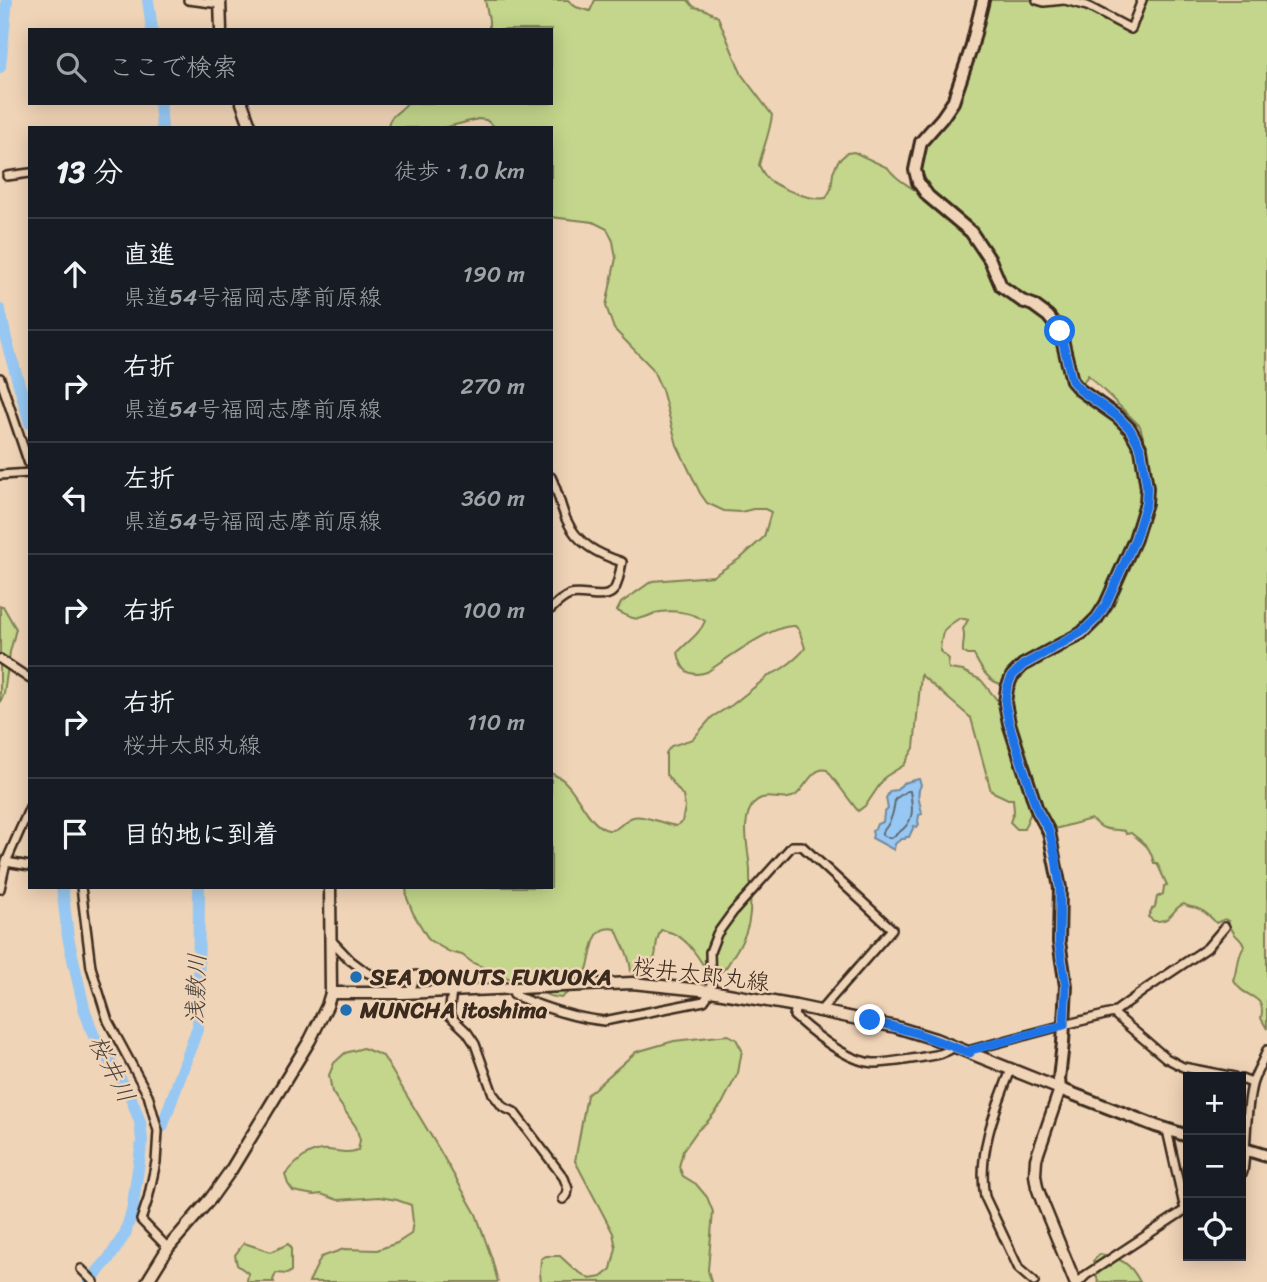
<!DOCTYPE html>
<html lang="ja">
<head>
<meta charset="utf-8">
<style>
  body { margin:0; font-family:Sriracha,"Klee One",sans-serif; background:#20242c; color:#f1f3f6 }
  .controls { position:absolute; right:21px; bottom:21px; display:grid; overflow:hidden; border-radius:0px; box-shadow:0 4px 18px #0003 }
  .controls button { width:63px; height:63px; display:grid; place-items:center; padding:0; border:0; border-bottom:2px solid #363941; background:#171b24; color:#f1f3f6; font:35px sans-serif }
  .stop { position:absolute; width:21px; height:21px; margin:-16px; border:5px solid #1a73e8; border-radius:50%; background:#fff }
  .stop.end { background:#1a73e8; border-color:#fff; box-shadow:0 2px 7px #0008 }
  .list { margin:0; padding:0; list-style:none }
  h2 { display:flex; justify-content:space-between; align-items:center; height:91px; margin:0; padding:0 28px; font-size:30px }
  h2 small { font-size:23px; font-weight:400; color:#9ea1a6 }
  .list li { display:grid; grid-template-columns:46px 1fr auto; gap:21px; align-items:center; box-sizing:border-box; height:112px; padding:0 28px; border-top:2px solid #363941 }
  .list b { display:block; font-size:26px; white-space:nowrap }
  .list p { margin:0; font-size:23px; white-space:nowrap; color:#9ea1a6 }
  .list em { font-size:23px; font-style:normal; color:#9ea1a6 }
  .icon { flex:none; width:38px; height:38px; fill:none; stroke:currentColor; stroke-width:2; stroke-linecap:round; stroke-linejoin:round }
  .map { position:relative; flex:none; width:1267px; height:1282px; overflow:hidden }
  .search { position:absolute; background:#171b24; box-shadow:0 4px 18px #0003; left:28px; top:28px; width:525px; height:77px; display:flex; align-items:center; gap:18px; box-sizing:border-box; padding:0 24px; border-radius:0px; color:#9ea1a6; font-size:26px }
  .panel { position:absolute; background:#171b24; box-shadow:0 4px 18px #0003; left:28px; top:126px; width:525px; height:763px; border-radius:0px }
  .map>svg:first-child { display:block }
  .green { fill:#c3d68b; stroke:#7f8054; stroke-width:2 }
  .water { fill:#97c8f3; stroke:#72899e; stroke-width:2 }
  .lines { fill:none; stroke-linecap:round; stroke-linejoin:round }
  .shore { stroke:#606973; stroke-width:2 }
  .river { stroke:#97c8f3; stroke-width:12 }
  .street-casing { stroke:#3b2a1e; stroke-width:12 }
  .secondary-casing { stroke:#3b2a1e; stroke-width:15 }
  .primary-casing { stroke:#3b2a1e; stroke-width:16 }
  .street { stroke:#f0d4b7; stroke-width:7 }
  .secondary { stroke:#f0d4b7; stroke-width:10 }
  .primary { stroke:#f0d4b7; stroke-width:10 }
  .route { stroke:#1a73e8; stroke-width:9 }
  .poi-dot { fill:#1f6fb2; stroke:#f0d4b7; stroke-width:2.5 }
  .labels { text-anchor:middle; stroke-width:5; stroke-linejoin:round; paint-order:stroke }
  .street-label { font-size:23px; fill:#3b2a1e; stroke:#f0d4b7 }
  .poi-label { font-size:23px; font-weight:bold; fill:#3b2a1e; stroke:#f0d4b7; text-anchor:start }
  .water-label { font-size:24px; font-style:italic; fill:#49423e; stroke:#f0d4b7 }
</style>
</head>
<body>
<div class="map">
<svg width="1267" height="1282" viewBox="0 0 1267 1282">
  <rect width="100%" height="100%" fill="#f0d4b7"/>
  <filter id="ink" filterUnits="userSpaceOnUse"><feTurbulence type="fractalNoise" baseFrequency=".0143" numOctaves="2"/><feDisplacementMap in="SourceGraphic" scale="14" xChannelSelector="R" yChannelSelector="G"/><feConvolveMatrix kernelMatrix="1 2 1 2 8 2 1 2 1" color-interpolation-filters="sRGB"/></filter>
  <g filter="url(#ink)">
    <g class="green">
      <path d="M485,0H568L576,7L590,11L595,0H688L694,7L704,9L718,17L742,75L772,115C770,133 763,148 759,165C762,171 764,176 769,180C782,189 811,201 826,198L831,189L833,173L838,161L847,153L854,152L888,168C898,183 927,196 943,205L948,206L933,193L922,173L924,147L955,107L963,91L973,56L976,53L987,10L985,8L987,0H1072L1131,26L1138,0H1267V1029L1261,1018C1267,993 1244,1000 1234,981C1239,970 1236,958 1244,947C1243,940 1238,939 1234,933C1231,929 1231,926 1227,923L1229,921L1225,919L1216,923C1212,918 1205,912 1199,909C1192,906 1190,909 1184,904C1174,907 1173,917 1164,920C1161,921 1157,921 1154,921L1148,917L1152,909L1155,907L1157,897L1163,894L1164,886L1167,885L1157,863H1154C1149,844 1144,844 1131,833L1126,834L1125,831C1110,828 1106,833 1091,819L1051,830L1039,802L1010,711V698L1013,682L1024,670L1078,639L1105,616L1124,574L1146,511L1144,441L1140,426L1088,375L1083,383L1074,390L1083,401L1118,423L1134,440L1145,501L1104,614L1073,634L1061,638L1006,678L1002,684C988,682 980,667 974,655H968L963,652C962,644 966,637 963,629L968,620L960,618C941,630 942,630 940,651L949,659L948,666L950,669L963,671L981,680L1005,710L1032,810L1024,829H1017L1010,822L1014,811L1013,799H1008L991,791L971,718L921,675L914,748L904,765L885,777L866,805L858,811L827,770C813,766 806,787 796,795C784,804 766,791 755,802C739,818 749,851 750,870C750,884 751,899 750,913C749,928 744,940 735,953C727,965 728,969 715,975C705,971 702,962 695,953C687,941 675,932 661,930C649,953 667,957 635,974L631,971C629,952 622,946 616,929C588,922 594,959 585,974C579,984 570,991 561,998L550,996L473,963L462,955L450,952L429,940L413,913L407,898L406,887H551V773C556,776 562,778 565,782C578,793 591,829 609,830C619,831 624,819 633,817C643,814 663,824 676,826L682,822L685,807L683,796L666,774V753L671,746L693,739L712,717L732,705L771,674C780,672 800,656 805,648L799,630L795,626C771,625 728,658 707,672C688,678 681,670 678,652C687,642 700,634 705,621C692,612 671,609 655,613C648,616 641,620 633,618C628,617 622,613 617,611L621,603L652,581L713,576L742,557L764,537L771,512L765,509H753L741,512L724,511L707,503L700,493L677,445L662,390L652,368L614,329L606,306L616,258L613,241L607,229L593,222L551,217V128H496L486,120L478,119L443,128H388C388,115 401,112 407,103H551V30H489V20Z"/>
      <path d="M0,606H3L16,629L10,652L4,694L0,703Z"/>
      <path d="M728,1035L736,1039L742,1050L738,1073L722,1104L708,1121L697,1131L683,1151L679,1167L683,1176L696,1184L707,1197L713,1212L708,1270L711,1282H541L540,1273L541,1259L546,1256H560L574,1269L590,1279L601,1277L611,1269L616,1248L613,1233L575,1161L587,1095L636,1052L674,1041Z"/>
      <path d="M363,1048L383,1056L439,1149L476,1214L492,1259L498,1282H309L321,1257L344,1249L377,1250L397,1243L411,1234L413,1222L411,1205L397,1200L379,1197L338,1200L321,1194L314,1195L293,1191L288,1184L285,1175C297,1161 310,1148 329,1150C340,1151 347,1154 358,1150L360,1140L356,1127L332,1092L329,1075L334,1063L345,1053Z"/>
      <path d="M244,1243L271,1252L288,1244L291,1247V1271L287,1274L276,1273L273,1280L274,1282H247L248,1273L237,1265L235,1255Z"/>
      <path d="M1100,1254C1120,1257 1131,1264 1140,1282H1098L1093,1261Z"/>
    </g>
    <path class="water" d="M919,779L921,785C915,795 921,804 922,814L919,815L918,822L919,824L917,827L914,826L909,837H906L905,839H901L895,844L894,850L872,838L873,835L872,831L875,829L877,824L883,822L884,813L888,809L886,798L890,791L897,790L903,783Z"/>
    <g class="lines">
      <path class="shore" d="M907,791H910C913,809 915,822 898,833C891,838 891,840 882,835V832C891,824 894,811 895,799Z"/>
      <g class="river">
        <path d="M148,0L152,30"/>
        <path d="M0,67L7,0"/>
        <path d="M160,103L162,128"/>
        <path d="M0,310L6,339L30,423"/>
        <path d="M62,887L68,937L84,1008L93,1034L130,1095L140,1122L142,1141L132,1211L125,1234L110,1257L89,1282"/>
        <path d="M162,1127L198,1027L199,887"/>
      </g>
      <defs>
        <g id="street">
          <path d="M188,0L220,4"/>
          <path d="M1037,0L1044,2L1064,0"/>
          <path d="M1065,0L1087,6L1131,29L1142,0"/>
          <path d="M7,176L30,173"/>
          <path d="M0,378L30,467"/>
          <path d="M0,475L30,473"/>
          <path d="M551,477C558,491 560,505 566,519C577,544 598,554 622,562C620,570 619,583 614,590C605,602 583,591 570,595C562,598 557,603 551,609"/>
          <path d="M0,659L30,679"/>
          <path d="M6,862L30,866"/>
          <path d="M81,887L91,967L108,1021L148,1095L158,1131L156,1162L148,1199L141,1220L168,1248"/>
          <path d="M0,889L6,862L30,807"/>
          <path d="M331,940L350,960L366,972L388,982L403,992"/>
          <path d="M513,989L514,995C542,1007 574,1018 604,1021L704,1001L711,991L710,952L717,934L733,912L792,846H802L892,929L820,1011"/>
          <path d="M452,991L449,1015L467,1032L475,1044L493,1094L503,1107L514,1112L564,1178L568,1189L567,1195L563,1199"/>
          <path d="M410,992L416,975"/>
          <path d="M796,1006L794,1016C813,1033 848,1062 874,1063C888,1063 904,1060 918,1058C932,1055 942,1056 954,1047"/>
          <path d="M1113,1013L1166,1058L1183,1067L1234,1077"/>
          <path d="M970,1053L971,1050L1064,1025L1113,1013L1146,989L1207,948L1225,927"/>
          <path d="M1011,1070C995,1110 977,1153 985,1197L1019,1269L1034,1282"/>
          <path d="M1241,1079L1252,1083"/>
          <path d="M1167,1130L1185,1210"/>
          <path d="M1241,1174L1243,1172C1247,1144 1245,1113 1252,1085C1255,1073 1263,1062 1267,1050"/>
          <path d="M81,1269L94,1282"/>
          <path d="M1079,1282L1086,1275L1188,1208"/>
        </g>
        <g id="secondary">
          <path d="M220,0L221,30"/>
          <path d="M242,103L251,128"/>
          <path d="M331,993H403L632,983L711,991L796,1006L896,1027L935,1039L1060,1089L1036,1159L1035,1175L1037,1187L1043,1204L1075,1282"/>
          <path d="M147,1282L168,1248L211,1198L231,1170L310,1040L327,1006L331,993L330,887"/>
        </g>
        <g id="primary">
          <path d="M983,0L971,49L953,102L942,118L921,142L915,170L918,182L928,196L971,232L990,260L1001,286L1022,301L1033,305L1048,316L1060,331L1072,381L1080,390L1118,417L1130,429L1141,449L1147,488L1146,503L1135,539L1106,604L1097,618L1082,633L1023,665L1012,676L1007,688L1005,703L1009,723L1037,810L1049,832L1060,888L1059,942L1066,986L1063,1043L1059,1079L1060,1089L1156,1126L1188,1136"/>
          <path d="M1241,1148L1267,1156"/>
        </g>
      </defs>
      <use href="#street" class="street-casing"/>
      <use href="#secondary" class="secondary-casing"/>
      <use href="#primary" class="primary-casing"/>
      <use href="#street" class="street"/>
      <use href="#secondary" class="secondary"/>
      <use href="#primary" class="primary"/>
    </g>
  </g>
  <g class="lines" filter="url(#ink)">
    <path class="route" d="M870,1020L916,1033L970,1053L971,1050L1064,1025L1066,986L1059,943L1060,888L1056,859L1049,831L1037,810L1009,723L1005,703L1007,688L1012,676L1023,665L1082,632L1097,618L1106,604L1135,539L1146,503L1147,488L1141,449L1130,429L1118,417L1080,390L1072,381L1060,331"/>
  </g>
  <g class="poi-dot">
    <circle cx="356" cy="977" r="7"/>
    <circle cx="346" cy="1010" r="7"/>
  </g>
  <g class="labels">
    <g class="street-label">
      <text transform="translate(701 974) rotate(7)" y="8">桜井太郎丸線</text>
    </g>
    <g class="poi-label">
      <text x="370" y="985">SEA DONUTS FUKUOKA</text>
      <text x="360" y="1018">MUNCHA itoshima</text>
    </g>
    <g class="water-label">
      <text transform="translate(196 989) rotate(-88)" y="8">浅敷川</text>
      <text transform="translate(112 1069) rotate(63)" y="8">桜井川</text>
    </g>
  </g>
</svg>
<div class="controls">
<button>+</button>
<button>−</button>
<button><svg class="icon" aria-label="locate" viewBox="0 0 24 24"><circle cx="12" cy="12" r="6"/><path d="M12 2v4M12 18v4M2 12h4M18 12h4"/></svg></button>
</div>
<div class="stop" style="left:1060px;top:331px"></div>
<div class="stop end" style="left:870px;top:1020px"></div>
<div class="search"><svg class="icon" aria-label="search" viewBox="0 0 24 24"><circle cx="10" cy="10" r="6"/><path d="M15 15l6 6"/></svg>ここで検索</div>
<section class="panel">
<h2>13 分<small>徒歩 · 1.0 km</small></h2>
<ul class="list">
<li><svg class="icon" aria-label="ahead" viewBox="0 0 24 24"><path d="M12 20V5M6 11l6-6 6 6"/></svg><div><b>直進</b><p>県道54号福岡志摩前原線</p></div><em>190 m</em></li>
<li><svg class="icon" aria-label="right" viewBox="0 0 24 24"><path d="M7 20v-9h11M14 6l5 5-5 5"/></svg><div><b>右折</b><p>県道54号福岡志摩前原線</p></div><em>270 m</em></li>
<li><svg class="icon" aria-label="left" viewBox="0 0 24 24"><path d="M17 20v-9H6M10 6l-5 5 5 5"/></svg><div><b>左折</b><p>県道54号福岡志摩前原線</p></div><em>360 m</em></li>
<li><svg class="icon" aria-label="right" viewBox="0 0 24 24"><path d="M7 20v-9h11M14 6l5 5-5 5"/></svg><div><b>右折</b></div><em>100 m</em></li>
<li><svg class="icon" aria-label="right" viewBox="0 0 24 24"><path d="M7 20v-9h11M14 6l5 5-5 5"/></svg><div><b>右折</b><p>桜井太郎丸線</p></div><em>110 m</em></li>
<li><svg class="icon" aria-label="arrive" viewBox="0 0 24 24"><path d="M6 21V4h12l-3 4 3 4H6"/></svg><div><b>目的地に到着</b></div></li>
</ul>
</section>
</div>
</body>
</html>
